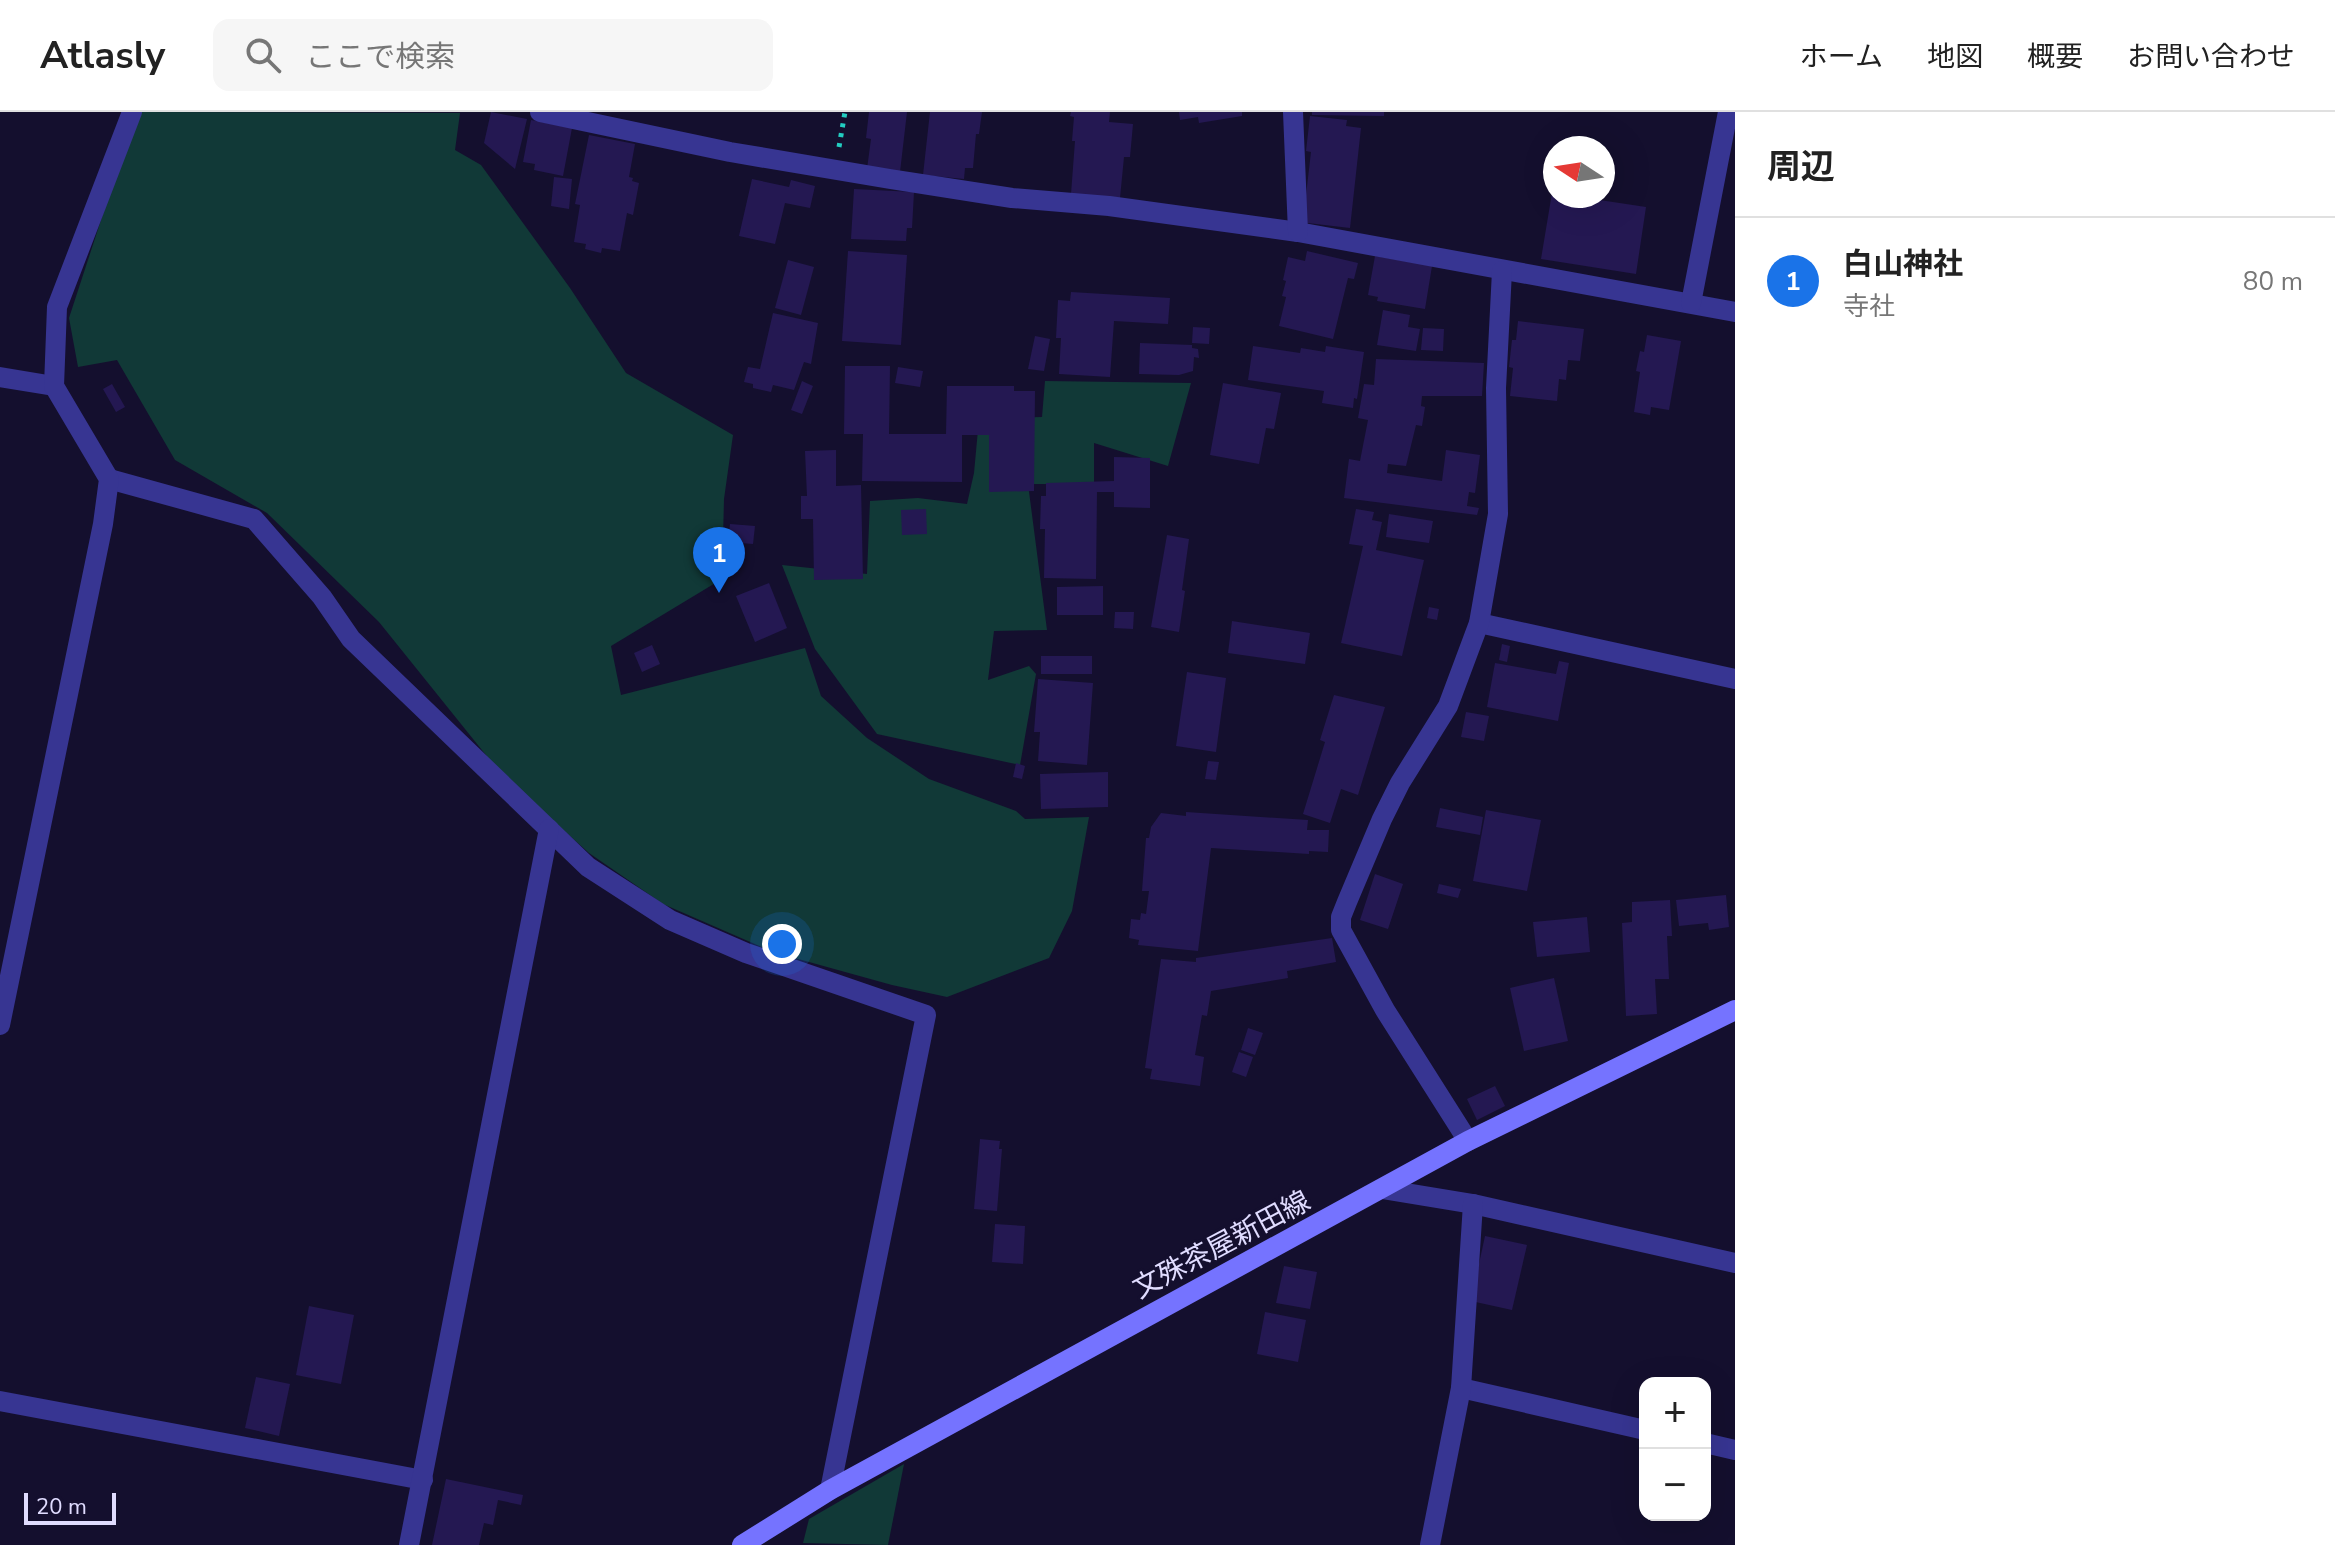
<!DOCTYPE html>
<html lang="ja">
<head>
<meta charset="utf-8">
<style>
  body { margin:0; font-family:"Nunito Sans","Noto Sans JP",sans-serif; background:#f6f6f6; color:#222 }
  .controls { position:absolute; right:24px; bottom:24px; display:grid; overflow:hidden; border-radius:16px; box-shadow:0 8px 32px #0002 }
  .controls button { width:72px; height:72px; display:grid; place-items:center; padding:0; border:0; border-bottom:2px solid #e0e0e0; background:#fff; color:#222; font:40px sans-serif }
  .compass { position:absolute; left:1543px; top:24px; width:72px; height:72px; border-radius:50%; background:#fff; box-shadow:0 8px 32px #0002; rotate:282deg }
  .scale { position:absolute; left:24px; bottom:20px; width:92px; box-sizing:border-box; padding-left:8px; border:4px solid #e0dcff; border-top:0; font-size:22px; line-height:28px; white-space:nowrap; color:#e0dcff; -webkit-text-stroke:6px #140f2e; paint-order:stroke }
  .you { position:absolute; left:782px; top:832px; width:28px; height:28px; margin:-20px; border:6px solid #fff; border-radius:50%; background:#1a73e8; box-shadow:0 0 0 12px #1a73e833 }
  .badge { display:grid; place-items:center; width:52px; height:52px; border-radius:50%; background:#1a73e8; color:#fff; font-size:26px; font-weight:700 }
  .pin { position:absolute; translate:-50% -66px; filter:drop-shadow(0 2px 4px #0008) }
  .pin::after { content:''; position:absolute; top:42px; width:28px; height:24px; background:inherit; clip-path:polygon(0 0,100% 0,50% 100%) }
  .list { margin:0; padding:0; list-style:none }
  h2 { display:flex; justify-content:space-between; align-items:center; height:104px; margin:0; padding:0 32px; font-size:34px }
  h2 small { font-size:26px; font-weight:400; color:#767676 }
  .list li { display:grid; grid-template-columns:52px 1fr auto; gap:24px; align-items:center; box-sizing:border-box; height:128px; padding:0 32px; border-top:2px solid #e0e0e0 }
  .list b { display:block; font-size:30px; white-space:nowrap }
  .list p { margin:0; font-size:26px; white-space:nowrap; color:#767676 }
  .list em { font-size:26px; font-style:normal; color:#767676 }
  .icon { flex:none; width:44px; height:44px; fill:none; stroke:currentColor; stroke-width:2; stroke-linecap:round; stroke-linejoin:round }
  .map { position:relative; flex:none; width:1735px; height:1433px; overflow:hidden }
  header { display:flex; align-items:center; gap:48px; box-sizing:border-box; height:112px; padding:0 40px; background:#fff; border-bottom:2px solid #e0e0e0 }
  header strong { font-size:38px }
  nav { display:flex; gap:44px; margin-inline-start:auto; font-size:28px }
  .search { width:560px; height:72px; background:#f6f6f6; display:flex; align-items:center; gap:20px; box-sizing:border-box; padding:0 28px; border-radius:16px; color:#767676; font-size:30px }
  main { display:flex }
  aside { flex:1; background:#fff }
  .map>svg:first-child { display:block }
  .green { fill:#113937 }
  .building { fill:#241852 }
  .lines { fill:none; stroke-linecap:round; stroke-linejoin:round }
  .path { stroke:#23cdc1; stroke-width:5; stroke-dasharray:4 6; stroke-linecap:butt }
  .minor { stroke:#373592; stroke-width:20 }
  .secondary { stroke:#7573ff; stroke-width:20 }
  .labels { text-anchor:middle; stroke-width:6; stroke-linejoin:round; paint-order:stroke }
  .street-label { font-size:28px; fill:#e0dcff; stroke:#140f2e }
</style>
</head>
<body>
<header>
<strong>Atlasly</strong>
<div class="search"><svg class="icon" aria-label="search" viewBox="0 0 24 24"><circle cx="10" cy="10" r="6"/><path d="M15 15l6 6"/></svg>ここで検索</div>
<nav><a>ホーム</a><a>地図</a><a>概要</a><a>お問い合わせ</a></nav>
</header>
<main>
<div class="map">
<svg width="1735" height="1433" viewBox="0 0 1735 1433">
  <rect width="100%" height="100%" fill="#140f2e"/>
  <g class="green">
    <path d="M140,0L460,1L455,38L481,53L570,176L626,261L733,323L724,387L722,467L611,534L621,583L805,536L821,584L867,626L929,667L1016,699L1025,707L1089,705L1072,799L1049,846L947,885L892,873L773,840L663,792L589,741L502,663L379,510L267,401L175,348L117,248L78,255L69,206L118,56Z"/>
    <path d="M1045,269L1191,271L1168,354L1094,331V372H1028L1047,518L994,519L988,568L1029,554L1036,562L1020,653L877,622L815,537L782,453L867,462L870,389L918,386L967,392L974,361L979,307L1042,305Z"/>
    <path d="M904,1352L888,1433L803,1431L809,1407Z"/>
  </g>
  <g class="building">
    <path d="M491,0L527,7L515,57L484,31Z"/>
    <path d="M869,0H907L900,60L867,57L871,27L866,26Z"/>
    <path d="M930,0H982L979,22H976L973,56H965L964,67L923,63Z"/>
    <path d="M1071,0H1110L1109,10L1133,12L1130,45H1124L1120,86L1071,82L1075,29H1072L1074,5L1070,4Z"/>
    <path d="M1179,0H1242V4L1199,11L1198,5L1180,8Z"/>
    <path d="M1312,0H1384V4L1312,3Z"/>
    <path d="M1310,4L1347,8L1346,14L1361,16L1350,116L1299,110L1306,83L1311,40L1306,39Z"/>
    <path d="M531,8L572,16L563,64L534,58L535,52L523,50Z"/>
    <path d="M589,23L635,32L629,65L633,66L632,69L639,71L633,103L627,101L620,139L602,136L601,141L585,137L586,132L574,130L580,93L575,92Z"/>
    <path d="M554,65L572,67L569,97L551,94Z"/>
    <path d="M752,67L789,75L791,68L815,74L810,96L785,91L775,132L739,124Z"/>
    <path d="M854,77L914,80L912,116H907L906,129L851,127Z"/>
    <path d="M1552,81L1555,84H1573L1646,95L1636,162L1541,147Z"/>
    <path d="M848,139L907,143L901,233L842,229Z"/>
    <path d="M1307,139L1358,151L1354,167L1348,166L1333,227L1279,214L1286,185L1282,184L1286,169L1283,168L1288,145L1305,149Z"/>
    <path d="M1375,144L1432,154L1425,197L1377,189L1378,185L1368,183Z"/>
    <path d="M788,148L814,155L801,203L775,196Z"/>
    <path d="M1071,180L1170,186L1168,212L1114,209L1110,265L1059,262L1061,226H1056L1058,188L1070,189Z"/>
    <path d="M1383,198L1410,203L1408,215L1420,217L1416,239L1377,233Z"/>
    <path d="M773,201L818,211L811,252L804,250L794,278L773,273L771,280L753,276V272L744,270L748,255L760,257Z"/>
    <path d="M1518,209L1584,217L1580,249L1568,248L1566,268L1559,267L1557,289L1510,284L1513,256L1509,255L1512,228H1516Z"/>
    <path d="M1193,215L1210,216L1209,232L1192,231Z"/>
    <path d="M1423,216L1444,217L1443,239L1421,238Z"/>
    <path d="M1647,223L1681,229L1669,298L1651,295L1650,303L1634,300L1640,260L1636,259L1640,239L1644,240Z"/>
    <path d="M1035,224L1050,227L1044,259L1028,257Z"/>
    <path d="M1140,231L1192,233V236L1198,237L1199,246L1194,245L1193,259L1179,263L1139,262Z"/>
    <path d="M1253,234L1300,241L1301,236L1325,240L1326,234L1364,240L1357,287L1354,286L1353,296L1322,291L1324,279L1248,268Z"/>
    <path d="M1376,247L1484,251L1482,284H1422L1421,294L1425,295L1422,314L1416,313L1406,354L1388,352L1387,361L1442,369L1446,338L1480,343L1475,381L1469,380L1467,394L1479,396L1477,403L1344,386L1349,347L1360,349L1368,308L1358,306L1364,272L1374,273Z"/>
    <path d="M845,254H890L889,322H946L947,274H1014V279H1035L1034,379L989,380V323H962V370L862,369L863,322H844Z"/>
    <path d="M898,255L923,259L920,275L895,271Z"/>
    <path d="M802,269L813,274L802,302L791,298Z"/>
    <path d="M1223,271L1281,281L1274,317L1266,316L1259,352L1210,343Z"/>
    <path d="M112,272L125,295L116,300L103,277Z"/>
    <path d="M836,338V374L861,373L863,467L814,468L813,407H801V384H807L805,339Z"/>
    <path d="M1114,345L1150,346V396L1114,395V380H1097L1096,467L1044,466L1045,417H1040L1041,384H1046V371L1114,369Z"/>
    <path d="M926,397L927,422L902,423L901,398Z"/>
    <path d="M1356,397L1374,400L1372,408L1382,410L1376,438L1424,448L1402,544L1341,531L1363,434L1349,432Z"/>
    <path d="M1389,402L1433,409L1429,431L1386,425Z"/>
    <path d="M730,412L755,414L753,432L728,430Z"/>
    <path d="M1167,423L1189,427L1182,478L1185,479L1179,520L1151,515Z"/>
    <path d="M769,471L787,516L755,530L736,484Z"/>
    <path d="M1103,474V503H1057V475Z"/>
    <path d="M1429,495L1439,497L1437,508L1427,506Z"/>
    <path d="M1115,500H1134L1133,517L1114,516Z"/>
    <path d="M1232,509L1310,521L1305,552L1228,541Z"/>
    <path d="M1502,532L1510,534L1507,550L1499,548Z"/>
    <path d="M652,533L660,552L642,560L634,541Z"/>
    <rect x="1041" y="544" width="51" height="18"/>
    <path d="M1559,549L1569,551L1558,609L1487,595L1495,551L1556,562Z"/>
    <path d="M1187,560L1226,566L1216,640L1176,634Z"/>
    <path d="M1038,567L1093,571L1087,653L1038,649L1040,620H1034Z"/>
    <path d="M1334,583L1385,595L1358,683L1341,677L1330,711L1303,702L1325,630L1320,628Z"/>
    <path d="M1466,600L1489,604L1484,629L1461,625Z"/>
    <path d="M1208,649L1219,650L1216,668L1205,667Z"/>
    <path d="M1016,651L1025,654L1022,667L1013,665Z"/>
    <path d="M1108,660V695L1041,697L1040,662Z"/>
    <path d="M1440,696L1483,705L1480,723L1436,715Z"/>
    <path d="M1486,698L1541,708L1527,779L1473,769Z"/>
    <path d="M1186,700L1308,708L1307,718H1329L1328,740L1309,739V742L1211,736L1198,839L1138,833L1139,828L1129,826L1131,807L1140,808L1141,801L1146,802L1149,779H1142L1146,726H1149L1151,715L1161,701L1186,704Z"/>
    <path d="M1375,762L1403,772L1388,817L1360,808Z"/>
    <path d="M1439,772L1461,777L1458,786L1437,781Z"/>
    <path d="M1726,783L1729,815L1709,818L1708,811L1679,814L1676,788Z"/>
    <path d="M1670,788L1672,824H1667L1669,867H1655L1657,902L1626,904L1622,811L1632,810V790Z"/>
    <path d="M1587,805L1590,840L1537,845L1533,810Z"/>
    <path d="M1332,826L1336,850L1287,859L1288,866L1211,879L1207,904L1202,903L1195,943L1204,945L1200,974L1150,967L1152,957L1145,956L1161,847L1196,850V846Z"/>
    <path d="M1554,866L1568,929L1524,939L1510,876Z"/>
    <path d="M1248,916L1263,921L1255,943L1241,938Z"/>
    <path d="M1239,940L1253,945L1246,965L1232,960Z"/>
    <path d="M1495,974L1505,994L1477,1008L1467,987Z"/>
    <path d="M980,1027L1000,1029L999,1037H1002L997,1099L974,1097Z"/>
    <path d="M995,1112L1025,1114L1023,1152L992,1150Z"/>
    <path d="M1485,1124L1527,1133L1512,1198L1471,1189Z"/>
    <path d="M1284,1154L1317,1160L1310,1197L1276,1191Z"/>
    <path d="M309,1194L354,1203L341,1272L296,1263Z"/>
    <path d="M1265,1200L1306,1208L1298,1250L1257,1242Z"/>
    <path d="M256,1265L290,1272L279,1324L245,1316Z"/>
    <path d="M446,1367L523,1383L521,1393L498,1388L493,1413L484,1411L479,1433H432Z"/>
  </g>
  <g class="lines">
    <path class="path" d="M839,35L845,0"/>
    <g class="minor">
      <path d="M540,0L730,40L890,67L1012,86L1109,94L1298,120L1735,200"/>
      <path d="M1293,0L1298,120"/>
      <path d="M1691,191L1728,0"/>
      <path d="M0,265L54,274"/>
      <path d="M109,367L254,407L322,485L351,527L588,755L670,808L746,841L926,903L830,1378"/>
      <path d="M1479,511L1735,567"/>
      <path d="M0,913L103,412L109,367L54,274L57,195L132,0"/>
      <path d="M1468,1029L1385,898L1341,818V805L1347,790L1382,707L1400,671L1448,594L1479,511L1498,402L1496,276L1502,159"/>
      <path d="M1382,1077L1473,1092L1735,1151"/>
      <path d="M1461,1276L1645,1318"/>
      <path d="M0,1289L423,1368"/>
      <path d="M1705,1331L1735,1338"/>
      <path d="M409,1433L549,717"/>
      <path d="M1430,1433L1461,1276L1473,1092"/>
    </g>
    <path class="secondary" d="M742,1433L830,1378L1468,1029L1735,898"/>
  </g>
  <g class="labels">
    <g class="street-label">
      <text transform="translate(1221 1132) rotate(-28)" y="10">文殊茶屋新田線</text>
    </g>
  </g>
</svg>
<div class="controls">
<button>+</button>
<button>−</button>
</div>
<svg class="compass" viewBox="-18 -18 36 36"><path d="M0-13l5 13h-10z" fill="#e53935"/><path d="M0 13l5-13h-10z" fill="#767676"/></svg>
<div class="scale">20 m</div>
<div class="you"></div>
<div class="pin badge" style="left:719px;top:481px">1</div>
</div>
<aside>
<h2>周辺<small></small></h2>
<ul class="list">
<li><span class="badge">1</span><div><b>白山神社</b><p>寺社</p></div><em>80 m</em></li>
</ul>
</aside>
</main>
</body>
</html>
